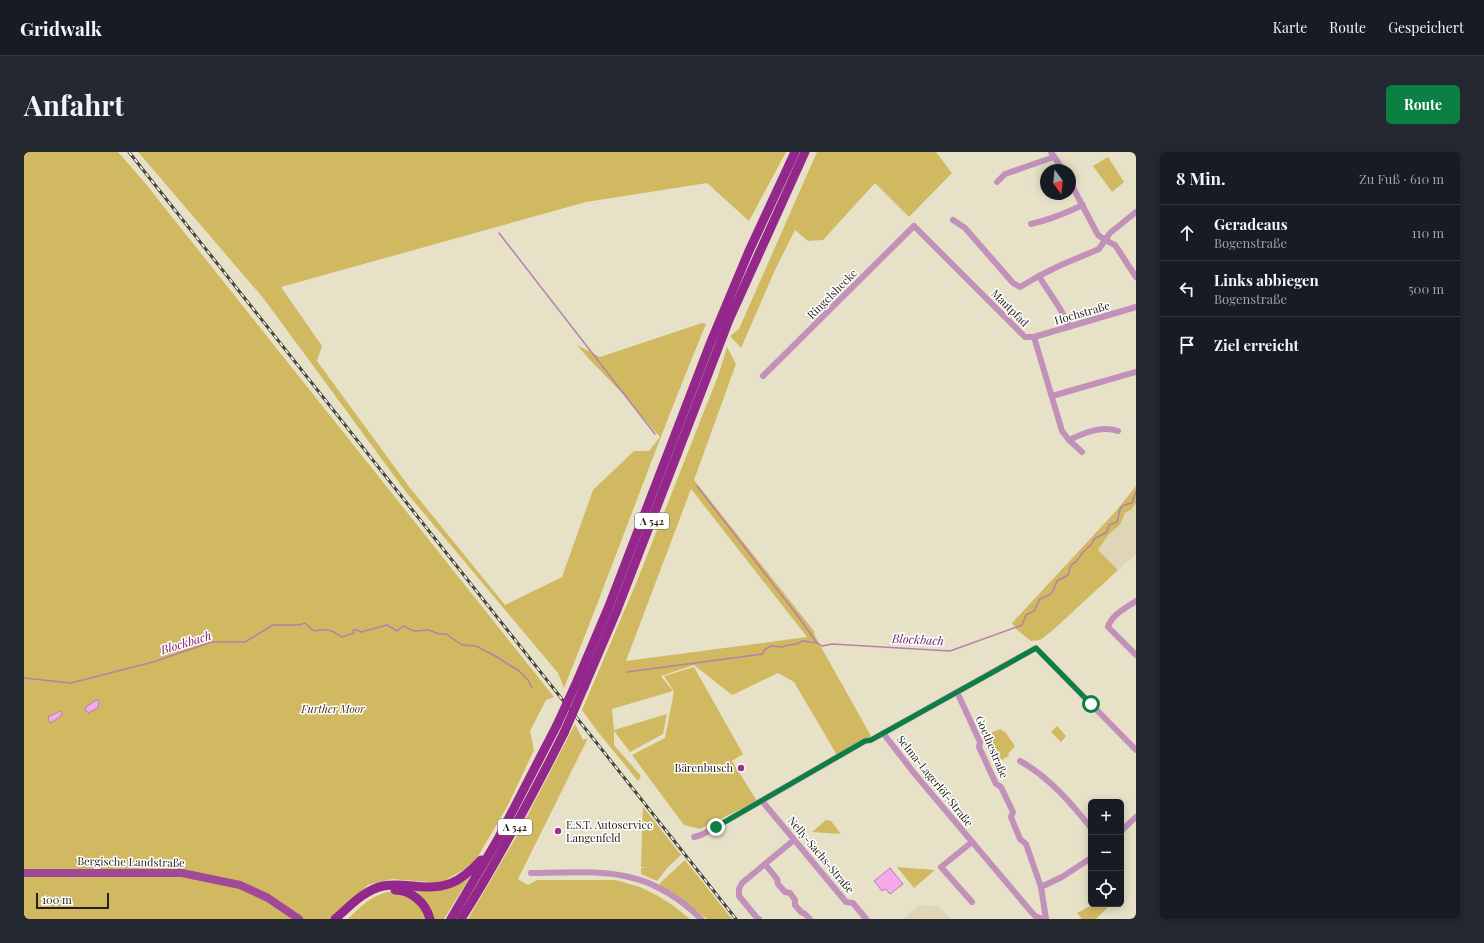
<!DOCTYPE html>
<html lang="de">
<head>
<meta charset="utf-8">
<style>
  body { margin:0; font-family:"Playfair Display",serif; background:#242831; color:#f1f3f6 }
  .controls { position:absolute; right:12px; bottom:12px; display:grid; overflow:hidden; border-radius:6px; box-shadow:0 2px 10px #0003 }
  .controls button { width:36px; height:36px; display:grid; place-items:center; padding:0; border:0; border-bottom:1px solid #363941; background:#171b24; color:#f1f3f6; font:20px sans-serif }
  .compass { position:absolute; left:1016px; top:12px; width:36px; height:36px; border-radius:50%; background:#171b24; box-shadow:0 2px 10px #0003; rotate:165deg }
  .scale { position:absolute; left:12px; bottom:10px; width:73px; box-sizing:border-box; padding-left:4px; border:2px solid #252219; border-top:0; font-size:11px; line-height:14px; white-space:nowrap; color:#252219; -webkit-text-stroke:3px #fff; paint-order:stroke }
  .stop { position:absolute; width:12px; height:12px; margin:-9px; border:3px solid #0b8043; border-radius:50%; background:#fff }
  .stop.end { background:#0b8043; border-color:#fff; box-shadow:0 1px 4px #0008 }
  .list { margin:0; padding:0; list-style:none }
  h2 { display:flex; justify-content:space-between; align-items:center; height:52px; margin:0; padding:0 16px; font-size:17px }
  h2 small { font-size:13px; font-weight:400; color:#9ea1a6 }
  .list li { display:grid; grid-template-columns:26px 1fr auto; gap:12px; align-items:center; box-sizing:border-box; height:56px; padding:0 16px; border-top:1px solid #363941 }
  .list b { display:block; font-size:15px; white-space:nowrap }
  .list p { margin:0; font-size:13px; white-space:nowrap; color:#9ea1a6 }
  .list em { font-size:13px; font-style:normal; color:#9ea1a6 }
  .icon { flex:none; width:22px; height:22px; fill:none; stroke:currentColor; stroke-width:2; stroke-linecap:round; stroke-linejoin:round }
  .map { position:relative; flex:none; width:1112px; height:767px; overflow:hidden; border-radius:6px }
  header { display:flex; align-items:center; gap:24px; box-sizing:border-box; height:56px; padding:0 20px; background:#171b24; border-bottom:1px solid #363941 }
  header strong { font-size:19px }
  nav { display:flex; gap:22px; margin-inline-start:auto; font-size:14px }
  .intro { display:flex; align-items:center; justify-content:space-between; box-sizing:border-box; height:96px; padding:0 24px }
  h1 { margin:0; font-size:28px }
  .button { padding:10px 18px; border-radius:6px; background:#0b8043; color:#fff; font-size:14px; font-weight:700 }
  main { display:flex; gap:24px; padding:0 24px }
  aside { flex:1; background:#171b24; border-radius:6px; box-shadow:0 2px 10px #0003 }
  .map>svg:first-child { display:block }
  .built { fill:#ded6b7 }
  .green { fill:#d1b961; fill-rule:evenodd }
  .water { fill:#f4a9ea; stroke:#b680ab }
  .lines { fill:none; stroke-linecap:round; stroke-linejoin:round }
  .stream { stroke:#b680ab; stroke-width:1.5 }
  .minor { stroke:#c191ba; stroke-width:6 }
  .major { stroke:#a14898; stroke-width:8 }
  .highway { stroke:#93278b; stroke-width:9 }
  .rail-casing { stroke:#484539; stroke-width:3 }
  .rail { stroke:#fff; stroke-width:1.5; stroke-dasharray:4.5; stroke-linecap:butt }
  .highway-bridge { stroke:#93278b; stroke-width:9 }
  .route { stroke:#0b8043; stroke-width:5 }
  .poi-dot { fill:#9a3091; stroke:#fff; stroke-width:1.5 }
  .labels { text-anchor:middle; stroke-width:3; stroke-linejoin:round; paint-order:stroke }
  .shield { fill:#fff; stroke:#66645e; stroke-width:1 }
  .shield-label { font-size:10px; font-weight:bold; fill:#252219 }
  .street-label { font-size:11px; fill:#252219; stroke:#fff }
  .park-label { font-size:11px; font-style:italic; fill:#40350a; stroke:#fff }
  .poi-label { font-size:11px; fill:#252219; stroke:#fff; text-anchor:end }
  .water-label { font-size:12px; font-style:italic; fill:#731d6c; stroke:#fff }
</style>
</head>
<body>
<header>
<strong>Gridwalk</strong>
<nav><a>Karte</a><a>Route</a><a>Gespeichert</a></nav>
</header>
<div class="intro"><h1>Anfahrt</h1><a class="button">Route</a></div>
<main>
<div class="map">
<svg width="1112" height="767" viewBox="0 0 1112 767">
  <rect width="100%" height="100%" fill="#e7e1c8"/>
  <g class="built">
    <path d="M1112,351V402L1094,418L1074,398L1085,382L1096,373L1101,361L1108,357Z"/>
    <path d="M896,753L915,754L926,767H879Z"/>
  </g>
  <g class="green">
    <path d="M0,0H94L121,31L530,545L522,548L506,579L510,598L484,653L453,706L441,717L416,731L368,727L344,733L306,767H0Z"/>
    <path d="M114,0H762L725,69L683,31L562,50L257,135L298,194L293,209L386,336L481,453L538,425L569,338L610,299H625L636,285L599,242L564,206L553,193L576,205L678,171L682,172C632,292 589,415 540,536L534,521L382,340L240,147Z"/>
    <path d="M793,0H912L928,21L885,65L851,31L799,88L784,89L771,78L751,118L717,196L706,184L715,177Z"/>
    <path d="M1084,5L1100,30L1088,40L1069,14Z"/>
    <path d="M703,195L712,212L670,328L790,479L791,484L797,495L847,584L813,603L770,530L754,521L708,543L670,513L637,524L649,539L588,557L590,578L643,562L639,582L606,600L590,579V593L617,624L614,629L574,580L558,558L613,429L694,224ZM667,337L783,485L602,509Z"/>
    <path d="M1112,334V351L1108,357L1101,361L1096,373L1085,382L1074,398L1094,418L1028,479L1016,488L1007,489L992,477L988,471L1092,359Z"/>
    <path d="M670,515L719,602L708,609L733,649L676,677L660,673L608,603L641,586L650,539L640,524Z"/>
    <path d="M551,572L559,588L564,586L494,727L504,733L513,728H592L616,735L634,744L647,752L666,767H444L494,682Z"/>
    <path d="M1033,574L1042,584L1037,590L1027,580Z"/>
    <path d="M976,577L981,580L991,594L984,602L985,604L971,611L958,586L959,584Z"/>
    <path d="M619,655L657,703L644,715L633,729L617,722V716L623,715H617Z"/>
    <path d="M802,668L807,669L817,682L788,680Z"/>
    <path d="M661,708L708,767H683L635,732Z"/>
    <path d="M873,715L911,718L890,736Z"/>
    <path d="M446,725L420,767H409L384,736L435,732Z"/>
    <path d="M363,740H375L395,751L403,767H324C337,754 346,745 363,740Z"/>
    <path d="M1070,752H1087L1072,767H1058L1053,761Z"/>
  </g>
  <g class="water">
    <path d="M72,548L75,549L74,556L64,561L61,557L63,554Z"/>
    <path d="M36,559L38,561L36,565L26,571L24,565Z"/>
    <path d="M866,716L879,732L866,742L861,737L858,739L850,729Z"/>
  </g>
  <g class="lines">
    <g class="stream">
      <path d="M475,81L631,282"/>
      <path d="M673,334L773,463L793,491"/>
      <path d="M603,520L739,502L740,498L747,494L758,495L764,493L773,492L778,489L794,491L798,494L808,492L926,499L998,473L1002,463L1010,459L1016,447C1029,442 1028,442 1033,429L1044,423L1047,413L1052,410L1060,399L1067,393L1070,387L1083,380L1085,373L1093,370C1097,359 1092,354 1108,351L1112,340"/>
      <path d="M0,526L47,531L129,510L188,490H221L249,473H275L281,471L290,479C303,476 307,478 318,485L330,481L329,478H333L337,480L363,473L373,479L379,474L390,479L405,478L415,482H422L438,493L452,494L473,505L495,519L504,528L508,536"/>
    </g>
    <g class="minor">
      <path d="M1027,0L1039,18"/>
      <path d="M973,30L981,22L1030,5"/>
      <path d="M1046,30L1074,83L1081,88L1086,81L1112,60"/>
      <path d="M929,68L941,76L989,131L996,135L1015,124C1025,142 1038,155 1045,175"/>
      <path d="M1007,72C1026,68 1042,61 1059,53"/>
      <path d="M1015,124L1037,113L1075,97L1081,88L1091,93L1112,125"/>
      <path d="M1010,185L1038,279L1045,288L1058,300"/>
      <path d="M739,224L890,74L1001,185H1010L1112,155"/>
      <path d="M1028,244L1112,220"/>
      <path d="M1045,288C1060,281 1077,273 1094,279"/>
      <path d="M1112,449C1102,456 1087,463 1084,475L1112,503"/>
      <path d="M933,540L956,590L955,595L972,632L977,635L989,660L987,665L996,687L1002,692L1017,735L1022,767"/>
      <path d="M859,581L890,621L1004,756L1011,764L1019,767"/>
      <path d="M996,609C1024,624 1048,652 1067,676"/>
      <path d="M738,649L822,750L829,751L842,767"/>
      <path d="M1097,679L1112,665"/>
      <path d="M670,685L677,683L692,675L841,589L847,588L1012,496L1112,598"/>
      <path d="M948,690L917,715L948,750"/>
      <path d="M741,712L753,727L754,732L761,740L766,741L771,748V753L777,760L781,762L786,767"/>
      <path d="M507,721C541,721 577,717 609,726C634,732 659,749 677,767"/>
      <path d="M1017,735L1038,725L1067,706"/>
      <path d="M735,767L733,766L715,744V737L718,731L770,688"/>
    </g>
    <path class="major" d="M0,721H158L216,733L244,746L275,767"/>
    <g class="highway">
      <path d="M554,527L585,454L686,192L725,99L771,0"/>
      <path d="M560,535L593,458L705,168L781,0"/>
      <path d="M371,738C387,738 402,751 406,767"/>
      <path d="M311,767C325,755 340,738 359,734C369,732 379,733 389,734C421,738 436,731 457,708"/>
      <path d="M427,767L474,687L533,573"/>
      <path d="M437,767C475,707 508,644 540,581"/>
    </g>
    <defs>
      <path id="rail" d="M105,0L712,767"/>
    </defs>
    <use href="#rail" class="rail-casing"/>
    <use href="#rail" class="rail"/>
    <g class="highway-bridge">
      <path d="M533,573L554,527"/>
      <path d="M540,581L560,535"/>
    </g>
  </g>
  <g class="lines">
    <path class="route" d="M692,675L841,589L847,588L1012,496L1067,552"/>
  </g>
  <g class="poi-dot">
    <circle cx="717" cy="616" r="4"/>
    <circle cx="534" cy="679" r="4"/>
  </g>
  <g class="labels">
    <g class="shield">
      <rect x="611" y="361" width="34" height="16" rx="3"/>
      <rect x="474" y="667" width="34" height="16" rx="3"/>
    </g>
    <g class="shield-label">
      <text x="628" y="373">A 542</text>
      <text x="491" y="679">A 542</text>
    </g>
    <g class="street-label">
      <text transform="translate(808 142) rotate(-45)" y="4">Ringelshecke</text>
      <text transform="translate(986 156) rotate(45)" y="4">Mautpfad</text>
      <text transform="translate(1058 161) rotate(-16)" y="4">Hochstraße</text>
      <text transform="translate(968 595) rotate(67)" y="4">Goethestraße</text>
      <text transform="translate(911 629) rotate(51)" y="4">Selma-Lagerlöf-Straße</text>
      <text transform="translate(797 703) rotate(50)" y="4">Nelly-Sachs-Straße</text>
      <text transform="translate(107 710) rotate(1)" y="4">Bergische Landstraße</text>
    </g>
    <g class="park-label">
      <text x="309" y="561">Further Moor</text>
    </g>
    <g class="poi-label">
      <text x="709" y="620">Bärenbusch</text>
      <text x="542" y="677" text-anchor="start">E.S.T. Autoservice<tspan x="542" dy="13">Langenfeld</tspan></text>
    </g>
    <g class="water-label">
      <text transform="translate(894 488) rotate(3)" y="4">Blockbach</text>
      <text transform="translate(162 491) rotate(-17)" y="4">Blockbach</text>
    </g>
  </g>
</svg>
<div class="controls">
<button>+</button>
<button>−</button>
<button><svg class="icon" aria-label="locate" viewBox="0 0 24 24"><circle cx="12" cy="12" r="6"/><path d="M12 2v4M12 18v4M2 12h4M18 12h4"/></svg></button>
</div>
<svg class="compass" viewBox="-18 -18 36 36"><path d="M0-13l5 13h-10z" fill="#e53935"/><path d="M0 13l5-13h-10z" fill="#9ea1a6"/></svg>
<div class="scale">100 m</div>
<div class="stop" style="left:1067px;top:552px"></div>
<div class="stop end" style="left:692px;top:675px"></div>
</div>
<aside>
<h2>8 Min.<small>Zu Fuß · 610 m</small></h2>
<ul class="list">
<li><svg class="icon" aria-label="ahead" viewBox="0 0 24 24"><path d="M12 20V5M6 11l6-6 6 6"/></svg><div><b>Geradeaus</b><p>Bogenstraße</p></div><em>110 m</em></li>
<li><svg class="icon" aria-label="left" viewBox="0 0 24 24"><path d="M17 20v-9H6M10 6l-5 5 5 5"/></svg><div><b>Links abbiegen</b><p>Bogenstraße</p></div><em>500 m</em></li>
<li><svg class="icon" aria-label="arrive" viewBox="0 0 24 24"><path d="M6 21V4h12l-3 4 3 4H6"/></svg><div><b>Ziel erreicht</b></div></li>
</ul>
</aside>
</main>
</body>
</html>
